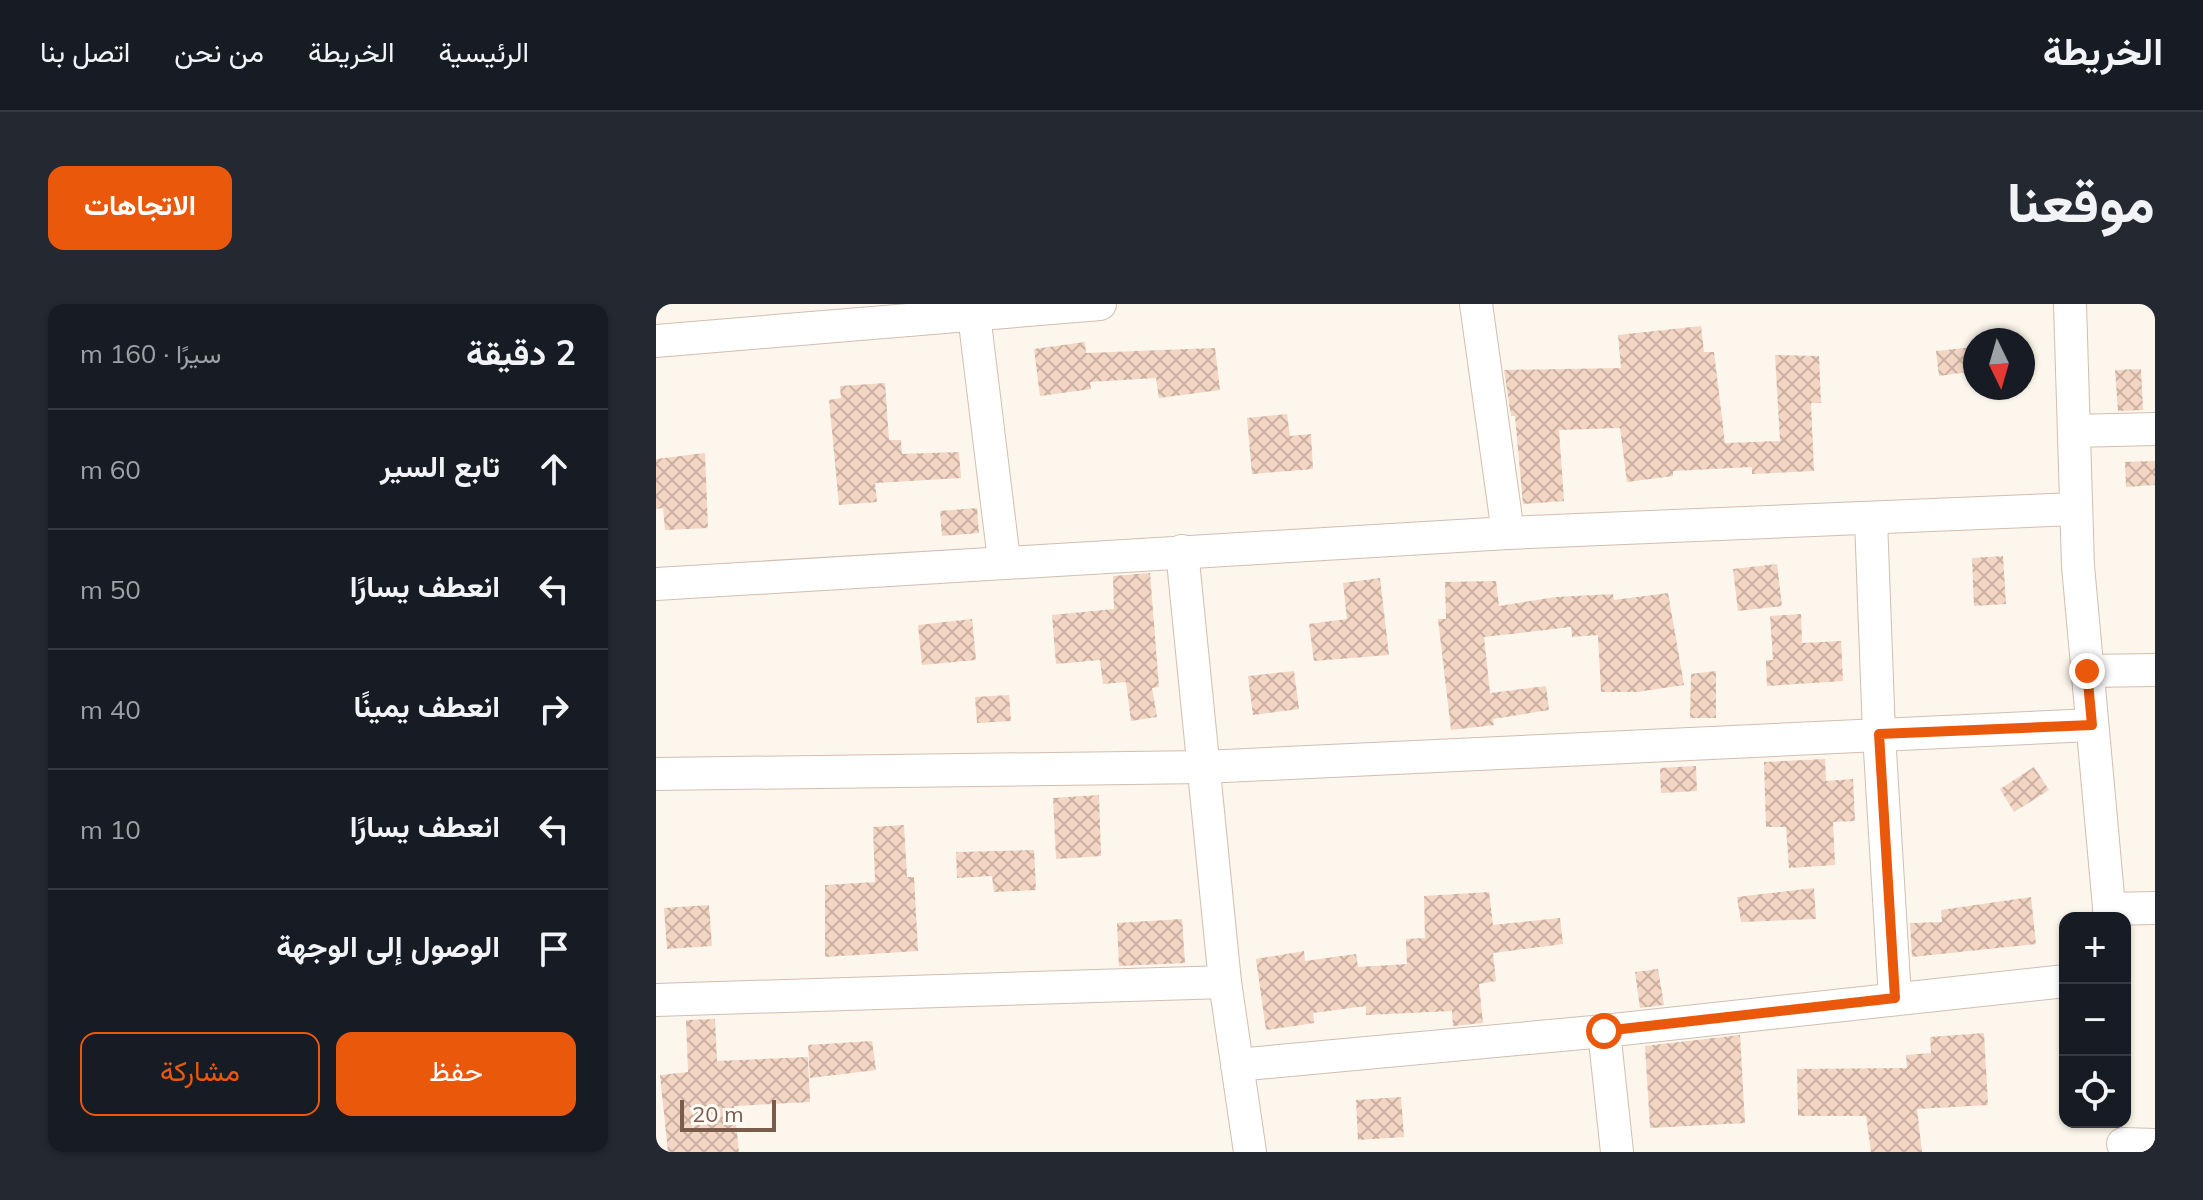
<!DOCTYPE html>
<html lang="ar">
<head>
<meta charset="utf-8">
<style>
  body { margin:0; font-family:Mulish,Vazirmatn,sans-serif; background:#242831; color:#f1f3f6; direction:rtl }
  .controls { position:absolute; right:24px; bottom:24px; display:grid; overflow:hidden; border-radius:16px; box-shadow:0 2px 6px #0004 }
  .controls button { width:72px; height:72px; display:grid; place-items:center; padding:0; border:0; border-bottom:2px solid #363941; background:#171b24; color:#f1f3f6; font:40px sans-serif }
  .compass { position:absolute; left:1307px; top:24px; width:72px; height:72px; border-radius:50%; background:#171b24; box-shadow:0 2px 6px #0004; rotate:175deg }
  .scale { position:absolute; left:24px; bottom:20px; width:96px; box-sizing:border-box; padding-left:8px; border:4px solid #7a5c4d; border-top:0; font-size:22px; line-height:28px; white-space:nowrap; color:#7a5c4d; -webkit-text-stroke:6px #fffaf3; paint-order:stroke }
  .stop { position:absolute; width:24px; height:24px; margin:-18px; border:6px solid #ea580c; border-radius:50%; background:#fff }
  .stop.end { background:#ea580c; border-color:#fff; box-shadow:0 2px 8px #0008 }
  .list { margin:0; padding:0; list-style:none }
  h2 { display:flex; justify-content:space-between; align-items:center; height:104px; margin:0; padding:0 32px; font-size:34px }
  h2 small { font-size:26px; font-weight:400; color:#9ea1a6 }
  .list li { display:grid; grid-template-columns:52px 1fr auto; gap:24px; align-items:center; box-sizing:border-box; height:120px; padding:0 32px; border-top:2px solid #363941 }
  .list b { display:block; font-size:30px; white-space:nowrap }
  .list em { font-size:26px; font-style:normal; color:#9ea1a6 }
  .actions { display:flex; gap:16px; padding:24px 32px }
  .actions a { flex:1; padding:18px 0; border:2px solid #ea580c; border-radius:16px; text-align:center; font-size:28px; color:#ea580c }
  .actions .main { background:#ea580c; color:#fff }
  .icon { flex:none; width:44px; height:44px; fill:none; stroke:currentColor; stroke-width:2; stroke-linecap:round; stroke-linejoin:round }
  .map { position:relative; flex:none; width:1499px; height:848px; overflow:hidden; direction:ltr; border-radius:16px }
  header { display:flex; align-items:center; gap:48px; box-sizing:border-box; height:112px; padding:0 40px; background:#171b24; border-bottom:2px solid #363941 }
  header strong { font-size:38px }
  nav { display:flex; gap:44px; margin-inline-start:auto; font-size:28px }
  .intro { display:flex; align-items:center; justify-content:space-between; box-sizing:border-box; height:192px; padding:0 48px }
  h1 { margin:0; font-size:56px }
  .button { padding:20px 36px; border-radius:16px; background:#ea580c; color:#fff; font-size:28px; font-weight:700 }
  main { display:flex; gap:48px; padding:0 48px }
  aside { flex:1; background:#171b24; border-radius:16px; box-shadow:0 2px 6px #0004 }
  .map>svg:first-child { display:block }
  .building { fill:url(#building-cross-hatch) }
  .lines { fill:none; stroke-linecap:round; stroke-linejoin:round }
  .minor-casing { stroke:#d1beb0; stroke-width:34 }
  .minor { stroke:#fff; stroke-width:32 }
  .route { stroke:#ea580c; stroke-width:10 }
</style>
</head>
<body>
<header>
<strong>الخريطة</strong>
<nav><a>الرئيسية</a><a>الخريطة</a><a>من نحن</a><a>اتصل بنا</a></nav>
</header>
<div class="intro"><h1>موقعنا</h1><a class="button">الاتجاهات</a></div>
<main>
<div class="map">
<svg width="1499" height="848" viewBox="0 0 1499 848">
  <defs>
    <pattern id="building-cross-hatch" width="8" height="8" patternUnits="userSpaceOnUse" patternTransform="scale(2)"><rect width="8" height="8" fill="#f3d5c3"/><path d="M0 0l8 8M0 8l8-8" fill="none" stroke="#cab0a1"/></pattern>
  </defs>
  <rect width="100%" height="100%" fill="#fdf6ec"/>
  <g class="building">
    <path d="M1045,22L1048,48H1058L1069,139L1124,137L1119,51L1163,52L1165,99H1155L1158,167L1096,170V163L1017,167V172L971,178L964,124L903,126L908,197L867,200L859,112H855L848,66L965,64L962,31Z"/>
    <path d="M429,38L430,49L559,44L564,86L503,94L500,74L434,78L435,85L384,92L378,45Z"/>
    <path d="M1319,43V67L1283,72L1280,47Z"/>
    <path d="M1485,65L1487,106L1462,107L1459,66Z"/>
    <path d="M229,79L233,136H245L246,150L303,148L305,174L219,179L221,198L183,201L173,96L185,94L184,82Z"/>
    <path d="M631,110L634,132L655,130L657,165L596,170L591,114Z"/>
    <path d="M49,149L52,224L9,226L7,204L0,205V155Z"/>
    <path d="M1499,157V181L1470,183L1469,158Z"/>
    <path d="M321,204L323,229L286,232L284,207Z"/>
    <path d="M1347,252L1350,300L1318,302L1316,254Z"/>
    <path d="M1121,260L1126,302L1082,307L1077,265Z"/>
    <path d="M494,269L503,383L496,384L501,413L475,417L470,378L447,380L444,356L400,360L396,311L458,305L457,272Z"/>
    <path d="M724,274L733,351L658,357L653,320L691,315L687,279Z"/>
    <path d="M840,277L843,302L900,293L957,290L958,296L1012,289L1028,381L981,388H945L942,331L916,333L915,323L828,333L834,389L890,382L893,406L837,415L838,421L795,426L782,315H790L789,278Z"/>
    <path d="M1145,310L1146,339L1185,337L1187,377L1111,382L1110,356H1117L1114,312Z"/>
    <path d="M316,315L320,356L266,361L262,321Z"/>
    <path d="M638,367L643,405L597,411L592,372Z"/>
    <path d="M1060,367V414H1034L1035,370Z"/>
    <path d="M353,391L355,417L321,419L319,393Z"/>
    <path d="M1169,455L1170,477L1197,475L1199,517L1177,518L1179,561L1133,564L1130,523H1110L1108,458Z"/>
    <path d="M1040,462L1041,487L1005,489L1004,464Z"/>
    <path d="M1378,463L1393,486L1358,508L1344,485Z"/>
    <path d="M443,491L445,552L400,555L397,494Z"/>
    <path d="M248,521L251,573H258L262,647L169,653V581L219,578L217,523Z"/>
    <path d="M378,546L380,586L338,588L336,572L301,574L300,548Z"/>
    <path d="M1158,584L1160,615L1085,618L1081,593Z"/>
    <path d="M833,588L837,621L904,614L907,640L837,649L840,677L823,680L827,719L797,722L796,707L710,711V702L657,709L658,719L610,726L600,655L648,647L649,657L700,650L702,663L751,660L750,635L769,634L768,592Z"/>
    <path d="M1375,593L1380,640L1256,653L1254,619L1286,618L1285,606Z"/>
    <path d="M53,601L56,642L11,645L8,604Z"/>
    <path d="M526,615L529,659L463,662L461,619Z"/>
    <path d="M1002,665L1008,701L984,704L979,668Z"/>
    <path d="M59,715L61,757L152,753L154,798L78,802L83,848H12L4,771L32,768L30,716Z"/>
    <path d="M1328,729L1332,801L1261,805L1266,848H1215L1210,812H1142L1141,765L1251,764L1250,751L1275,749L1274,733Z"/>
    <path d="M1084,731L1089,819L994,824L989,742Z"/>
    <path d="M216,737L220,766L154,774L152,741Z"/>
    <path d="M745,793L748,833L702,836L700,796Z"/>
  </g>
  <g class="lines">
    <defs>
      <g id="minor">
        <path d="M820,0L852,229"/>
        <path d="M1414,0L1422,262L1454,614"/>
        <path d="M318,11L348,256"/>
        <path d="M0,37L444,0"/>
        <path d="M1418,127L1499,125"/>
        <path d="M1215,216L1223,430L1239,694"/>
        <path d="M526,247L569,678L594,848"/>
        <path d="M0,280L852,229L1420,205"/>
        <path d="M1431,367L1499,366"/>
        <path d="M0,470L548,463L1436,421"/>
        <path d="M1453,605L1499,604"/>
        <path d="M0,696L569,678"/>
        <path d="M948,727L961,848"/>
        <path d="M581,761L948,727L1409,677"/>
        <path d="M1467,840L1499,841"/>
      </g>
    </defs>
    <use href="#minor" class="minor-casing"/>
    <use href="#minor" class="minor"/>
  </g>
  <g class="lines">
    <path class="route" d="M948,727L1239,694L1223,430L1436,421L1431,367"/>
  </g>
</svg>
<div class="controls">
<button>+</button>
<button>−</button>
<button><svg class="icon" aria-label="locate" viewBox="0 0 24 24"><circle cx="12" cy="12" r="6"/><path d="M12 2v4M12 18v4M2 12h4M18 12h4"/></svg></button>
</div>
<svg class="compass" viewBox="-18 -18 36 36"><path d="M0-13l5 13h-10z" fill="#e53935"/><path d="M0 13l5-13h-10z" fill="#9ea1a6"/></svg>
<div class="scale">20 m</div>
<div class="stop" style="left:948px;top:727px"></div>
<div class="stop end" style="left:1431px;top:367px"></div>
</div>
<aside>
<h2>2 دقيقة<small>سيرًا · 160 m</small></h2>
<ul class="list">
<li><svg class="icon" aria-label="ahead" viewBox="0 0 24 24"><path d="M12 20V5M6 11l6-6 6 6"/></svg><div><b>تابع السير</b></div><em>60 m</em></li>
<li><svg class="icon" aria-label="left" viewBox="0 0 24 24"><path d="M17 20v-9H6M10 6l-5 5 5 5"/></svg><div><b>انعطف يسارًا</b></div><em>50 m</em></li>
<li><svg class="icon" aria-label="right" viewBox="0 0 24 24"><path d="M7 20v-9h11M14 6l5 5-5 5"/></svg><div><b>انعطف يمينًا</b></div><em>40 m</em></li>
<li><svg class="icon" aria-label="left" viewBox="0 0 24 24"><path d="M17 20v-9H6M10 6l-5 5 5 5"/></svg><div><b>انعطف يسارًا</b></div><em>10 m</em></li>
<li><svg class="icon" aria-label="arrive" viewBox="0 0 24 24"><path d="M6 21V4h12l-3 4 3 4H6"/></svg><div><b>الوصول إلى الوجهة</b></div></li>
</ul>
<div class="actions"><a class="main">حفظ</a><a>مشاركة</a></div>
</aside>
</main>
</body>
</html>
